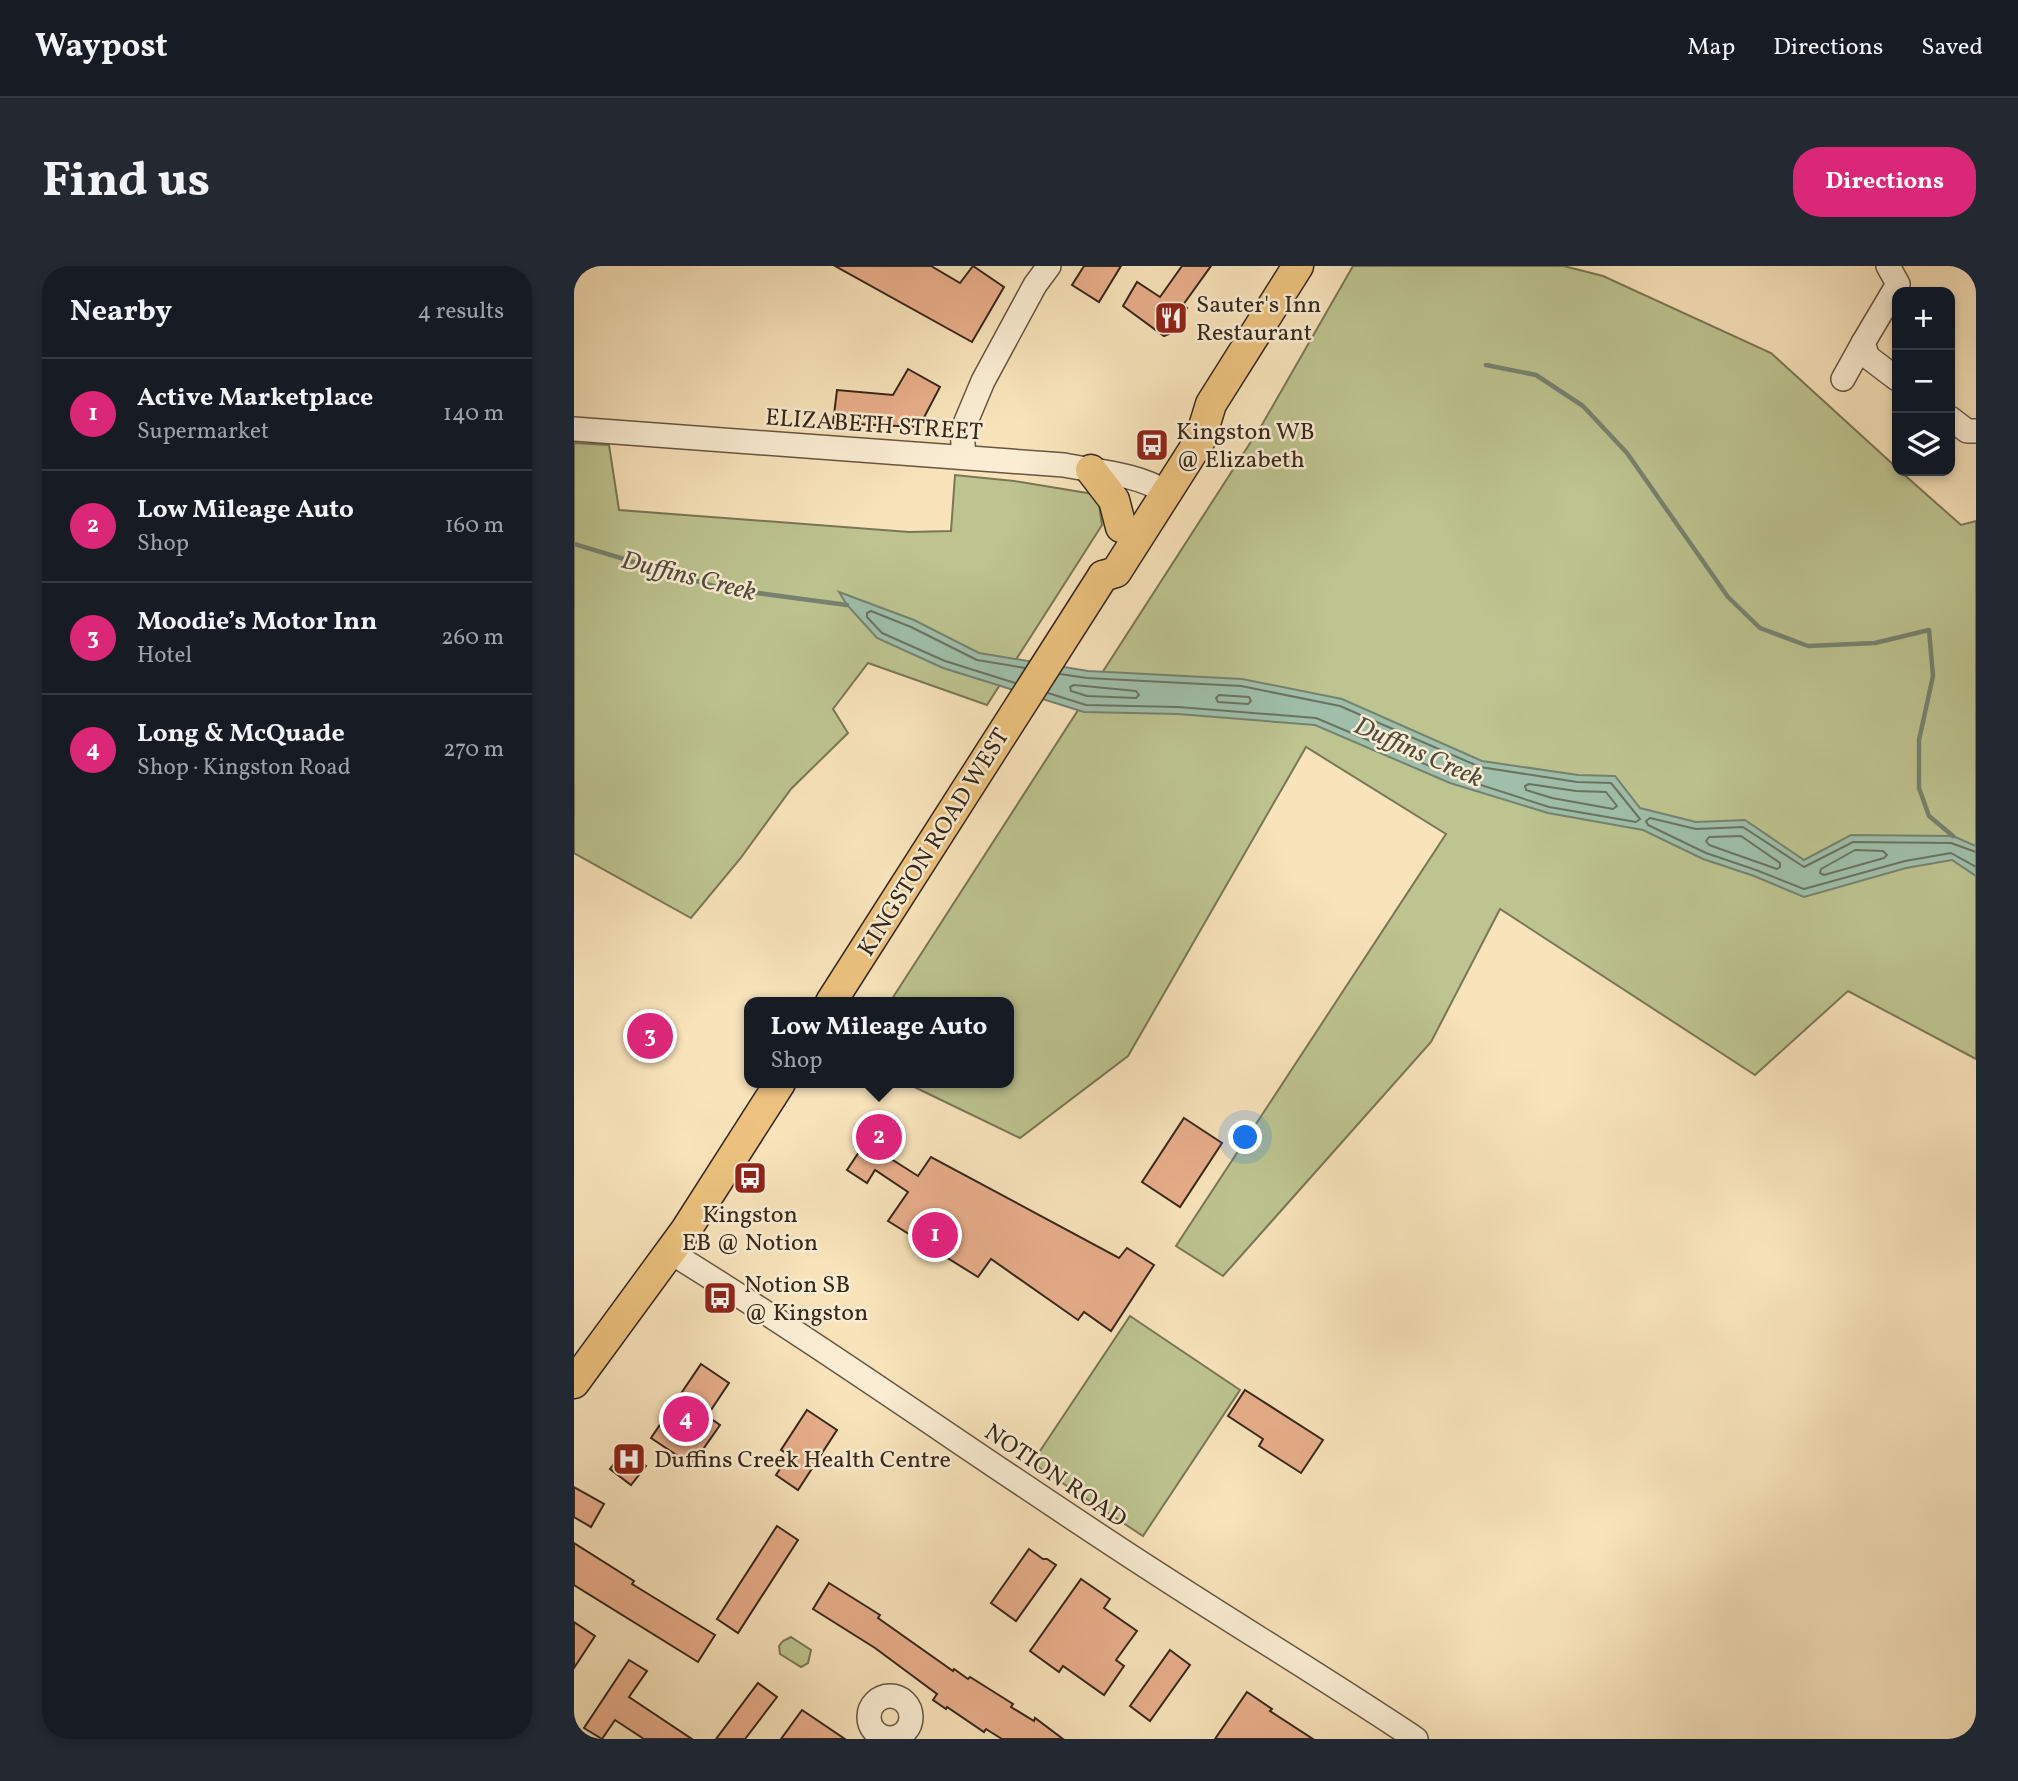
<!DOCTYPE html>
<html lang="en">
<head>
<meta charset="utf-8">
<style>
  body { margin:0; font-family:Vollkorn,serif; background:#242831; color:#f1f3f6 }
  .controls { position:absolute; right:21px; top:21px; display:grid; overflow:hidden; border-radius:14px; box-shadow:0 4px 10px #0003 }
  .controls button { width:63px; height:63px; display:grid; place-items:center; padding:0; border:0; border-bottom:2px solid #363941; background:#171b24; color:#f1f3f6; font:35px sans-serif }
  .you { position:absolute; left:672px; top:872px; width:24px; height:24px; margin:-18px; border:5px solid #fff; border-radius:50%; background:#1a73e8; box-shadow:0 0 0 10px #1a73e833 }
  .badge { display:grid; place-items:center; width:46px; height:46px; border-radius:50%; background:#db2777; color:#fff; font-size:23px; font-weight:700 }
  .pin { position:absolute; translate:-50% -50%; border:4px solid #fff; box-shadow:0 2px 7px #0006 }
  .popup { position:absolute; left:170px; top:731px; width:270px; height:91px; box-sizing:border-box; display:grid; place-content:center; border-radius:14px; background:#171b24; filter:drop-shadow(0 2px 5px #0005); font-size:23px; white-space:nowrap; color:#9ea1a6 }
  .popup b { font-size:26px; color:#f1f3f6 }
  .popup::after { content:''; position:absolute; left:50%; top:100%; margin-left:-14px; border:14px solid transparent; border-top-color:#171b24 }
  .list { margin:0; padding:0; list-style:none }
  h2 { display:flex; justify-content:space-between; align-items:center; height:91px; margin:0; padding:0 28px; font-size:30px }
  h2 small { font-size:23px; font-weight:400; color:#9ea1a6 }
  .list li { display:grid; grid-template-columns:46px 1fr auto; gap:21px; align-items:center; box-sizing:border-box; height:112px; padding:0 28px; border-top:2px solid #363941 }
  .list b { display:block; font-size:26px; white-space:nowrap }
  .list p { margin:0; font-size:23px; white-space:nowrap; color:#9ea1a6 }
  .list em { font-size:23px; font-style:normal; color:#9ea1a6 }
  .icon { flex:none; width:38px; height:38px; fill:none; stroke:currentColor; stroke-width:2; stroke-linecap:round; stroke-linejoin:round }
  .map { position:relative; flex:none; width:1402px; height:1473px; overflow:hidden; border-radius:28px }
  header { display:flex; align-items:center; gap:42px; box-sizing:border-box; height:98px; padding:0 35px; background:#171b24; border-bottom:2px solid #363941 }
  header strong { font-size:33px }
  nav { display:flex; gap:38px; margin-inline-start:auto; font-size:24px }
  .intro { display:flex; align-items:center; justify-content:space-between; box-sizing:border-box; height:168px; padding:0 42px }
  h1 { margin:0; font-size:49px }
  .button { padding:18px 32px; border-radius:28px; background:#db2777; color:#fff; font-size:24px; font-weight:700 }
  main { display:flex; gap:42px; padding:0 42px }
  aside { flex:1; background:#171b24; border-radius:28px; box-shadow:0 4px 10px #0003 }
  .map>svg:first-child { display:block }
  .green { fill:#bdc490; stroke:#7a7656; stroke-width:2 }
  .water { fill:#9fbfaa; stroke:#768271; stroke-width:2 }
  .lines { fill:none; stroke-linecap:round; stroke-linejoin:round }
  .shore { stroke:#6c7362; stroke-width:2 }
  .stream { stroke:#768271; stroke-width:4.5 }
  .building { fill:#e8ae8b; stroke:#38271b; stroke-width:2 }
  .minor-casing { stroke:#685643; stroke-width:26 }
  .major-casing { stroke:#38271b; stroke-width:33 }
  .minor { stroke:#faedd3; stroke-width:23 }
  .major { stroke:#ecc27e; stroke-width:30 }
  .labels { text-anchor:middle; stroke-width:5; stroke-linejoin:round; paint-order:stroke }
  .poi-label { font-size:24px; fill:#38271b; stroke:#faedd3; text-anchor:start }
  .street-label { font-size:24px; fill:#38271b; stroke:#faedd3 }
  .water-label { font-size:26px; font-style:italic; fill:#524d3f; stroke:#faedd3 }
</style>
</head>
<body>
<header>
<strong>Waypost</strong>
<nav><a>Map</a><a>Directions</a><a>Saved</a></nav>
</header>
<div class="intro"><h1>Find us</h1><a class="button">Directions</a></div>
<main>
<aside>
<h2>Nearby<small>4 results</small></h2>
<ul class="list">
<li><span class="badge">1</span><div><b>Active Marketplace</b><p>Supermarket</p></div><em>140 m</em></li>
<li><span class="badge">2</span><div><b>Low Mileage Auto</b><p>Shop</p></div><em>160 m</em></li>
<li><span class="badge">3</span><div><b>Moodie’s Motor Inn</b><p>Hotel</p></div><em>260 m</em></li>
<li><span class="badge">4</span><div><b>Long &amp; McQuade</b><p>Shop · Kingston Road</p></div><em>270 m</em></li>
</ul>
</aside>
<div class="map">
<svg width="1402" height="1473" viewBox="0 0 1402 1473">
  <rect width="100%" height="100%" fill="#f8e3bb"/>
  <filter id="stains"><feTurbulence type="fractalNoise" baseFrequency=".00286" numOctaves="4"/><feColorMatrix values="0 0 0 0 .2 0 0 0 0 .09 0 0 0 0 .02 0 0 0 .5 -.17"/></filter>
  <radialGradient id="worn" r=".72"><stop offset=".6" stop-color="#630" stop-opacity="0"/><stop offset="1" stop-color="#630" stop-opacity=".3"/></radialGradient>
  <g class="green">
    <path d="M779,0H990L1029,10L1197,87L1323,202V205H1326L1387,259L1402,255V793L1274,725L1181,809L926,643L857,776L649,1010L602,980L872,568L732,481L554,790L446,872L332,817H434V736H316L689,157Z"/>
    <path d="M0,177L35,179L45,244L335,266L377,265L381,209L440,215L519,228L525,239L528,259L413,439L294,397L259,443L274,467L217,523L166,593L117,652L0,587Z"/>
    <path d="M556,1050L666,1124L569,1270L458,1197Z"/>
    <path d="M217,1371L237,1384L234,1397L227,1401L206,1388L205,1380L209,1375Z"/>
  </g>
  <path class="water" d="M265,326L340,354L405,387L514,405L668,413L768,433L908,495L1004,509L1041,510L1066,542L1122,556L1171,554L1230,594L1277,569L1379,570L1402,580V610L1378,594L1332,602L1230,631L1180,610L1129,593L1069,564L974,547L876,517L741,459L604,448L510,446L369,402L303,372L273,339Z"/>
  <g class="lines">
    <g class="shore">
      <path d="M441,417L371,395L308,367L293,351V347L297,345L337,361L403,394L451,402"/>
      <path d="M500,419L562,425L565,429L562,432L513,430L497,425L496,421Z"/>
      <path d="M474,427L512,439L604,441L742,452L879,510L975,541L1062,556L1066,553L1037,517L1003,516L906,501L766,440L667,420L513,412L486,408"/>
      <path d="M645,429L675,431L677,435L674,438L644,436L642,432Z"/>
      <path d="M955,518L1002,525L1032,526L1043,540L1039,543L978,532L952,524L951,520Z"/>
      <path d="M1167,570L1206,597V601L1203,603L1135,579L1132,575L1135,571Z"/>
      <path d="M1281,584L1309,585L1313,589L1310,592L1250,609L1246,607L1247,603Z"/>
      <path d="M1402,586L1377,577L1279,576L1230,601L1169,561L1122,563L1076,552L1072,555L1074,559L1132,587L1182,604L1230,623L1331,595L1377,587L1402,601"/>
    </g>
    <g class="stream">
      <path d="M912,99L962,109L1009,140L1053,187L1154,331L1186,362L1234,380L1301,377L1355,364L1359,410L1345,474V522L1355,550L1379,570"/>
      <path d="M0,278L146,322L273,339"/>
    </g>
  </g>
  <g class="building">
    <path d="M261,0H357L386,17L399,0L430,21L398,76Z"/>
    <path d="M510,0H547L525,36L498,19Z"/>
    <path d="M608,0H637L609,39L613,42L595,68L590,70L549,40L563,16L586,31Z"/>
    <path d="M334,103L366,121L345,161L259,157L263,124L319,129Z"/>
    <path d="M610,852L648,877L606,941L568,916Z"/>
    <path d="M295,871L315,884L311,889L344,910L357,891L545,992L553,982L580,999L537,1065L510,1046L504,1054L417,993L404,1011L314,955L334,926L301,904L293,917L273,904Z"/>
    <path d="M127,1098L155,1117L133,1150L146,1159L120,1196L110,1189L107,1192L77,1172Z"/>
    <path d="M671,1124L749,1174L727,1207L685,1180L689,1173L654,1150Z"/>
    <path d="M233,1144L263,1164L224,1224L202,1209L215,1189L207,1184Z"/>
    <path d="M51,1184L72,1200L57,1219L36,1203Z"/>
    <path d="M0,1221L30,1238L17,1261L0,1251Z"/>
    <path d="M203,1260L224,1274L164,1367L143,1353Z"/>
    <path d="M0,1277L60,1315L58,1318L141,1369L124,1396L0,1319Z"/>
    <path d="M455,1283L469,1293H473L482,1299L442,1355L417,1337Z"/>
    <path d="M507,1313L536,1333L530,1342L563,1365L542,1394L550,1400L530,1429L489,1400L485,1406L456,1385Z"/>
    <path d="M255,1317L306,1349L304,1352L379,1405L380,1403L394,1413L396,1411L420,1426L439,1438L437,1441L460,1455L461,1452L489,1473H428L412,1463L410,1466L373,1441L372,1443L359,1434L363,1428L301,1382L239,1343Z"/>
    <path d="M0,1356L21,1370L0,1402Z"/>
    <path d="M596,1384L616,1399L576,1455L556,1440Z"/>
    <path d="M55,1394L73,1405L55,1431L118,1473H70L41,1454L28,1473L10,1462Z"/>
    <path d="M184,1417L203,1431L171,1473H142Z"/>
    <path d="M673,1426L698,1443L696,1445L739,1473H641Z"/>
    <path d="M228,1444L271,1473H207Z"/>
  </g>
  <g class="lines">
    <defs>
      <g id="minor">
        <path d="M1314,0L1324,18L1289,77L1294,91L1323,113"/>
        <path d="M1269,113L1289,77"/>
        <path d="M1376,152L1393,165H1402"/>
        <path d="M0,163L490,199C524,206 561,207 592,226"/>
        <path d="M390,190L388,165L409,115L461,19L475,0"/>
        <path d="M96,986C263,1089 422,1204 587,1310C672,1365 758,1417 842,1473"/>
        <circle cx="316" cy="1451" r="21"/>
      </g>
      <g id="major">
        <path d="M517,204L540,234L547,261"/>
        <path d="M529,310L542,306L626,174L637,138L724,0"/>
        <path d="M257,736L529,310"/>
        <path d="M0,1117L112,964L206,817"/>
      </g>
    </defs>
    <use href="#minor" class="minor-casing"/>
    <use href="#major" class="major-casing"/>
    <use href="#minor" class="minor"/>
    <use href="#major" class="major"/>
  </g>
  <defs>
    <symbol id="restaurant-square" viewBox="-11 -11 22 22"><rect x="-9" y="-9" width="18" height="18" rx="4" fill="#8f2418" stroke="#faedd3"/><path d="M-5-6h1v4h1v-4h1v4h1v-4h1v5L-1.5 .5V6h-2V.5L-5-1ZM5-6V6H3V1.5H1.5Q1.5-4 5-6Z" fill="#fff"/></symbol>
    <symbol id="bus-square" viewBox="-11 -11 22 22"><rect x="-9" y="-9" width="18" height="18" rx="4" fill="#8f2418" stroke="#faedd3"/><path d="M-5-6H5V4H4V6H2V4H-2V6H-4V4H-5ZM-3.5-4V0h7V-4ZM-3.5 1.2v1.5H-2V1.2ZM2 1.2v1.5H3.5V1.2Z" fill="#fff"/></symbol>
    <symbol id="hospital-square" viewBox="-11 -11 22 22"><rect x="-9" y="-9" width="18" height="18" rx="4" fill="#8f2418" stroke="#faedd3"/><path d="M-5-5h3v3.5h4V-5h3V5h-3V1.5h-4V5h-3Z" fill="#fff"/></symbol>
  </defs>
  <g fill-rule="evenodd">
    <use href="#restaurant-square" x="578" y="33" width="38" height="38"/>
    <use href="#bus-square" x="559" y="160" width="38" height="38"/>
    <use href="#bus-square" x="157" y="893" width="38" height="38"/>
    <use href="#bus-square" x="127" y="1013" width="38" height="38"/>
    <use href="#hospital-square" x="36" y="1174" width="38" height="38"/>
  </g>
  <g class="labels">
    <g class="poi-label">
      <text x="622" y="46">Sauter's Inn<tspan x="622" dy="28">Restaurant</tspan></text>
      <text x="602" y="173">Kingston WB<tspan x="602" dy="28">@ Elizabeth</tspan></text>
      <text x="176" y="956" text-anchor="middle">Kingston<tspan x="176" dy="28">EB @ Notion</tspan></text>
      <text x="170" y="1026">Notion SB<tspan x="170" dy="28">@ Kingston</tspan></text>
      <text x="80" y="1201">Duffins Creek Health Centre</text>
    </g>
    <g class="street-label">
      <text transform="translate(300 158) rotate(4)" y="8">ELIZABETH STREET</text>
      <text transform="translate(359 576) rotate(-58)" y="8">KINGSTON ROAD WEST</text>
      <text transform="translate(482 1209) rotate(34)" y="8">NOTION ROAD</text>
    </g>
    <g class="water-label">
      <text transform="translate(115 309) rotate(14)" y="9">Duffins Creek</text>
      <text transform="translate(845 485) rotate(24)" y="9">Duffins Creek</text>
    </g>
  </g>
  <rect width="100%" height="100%" filter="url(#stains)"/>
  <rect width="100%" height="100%" fill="url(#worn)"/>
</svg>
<div class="controls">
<button>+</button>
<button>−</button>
<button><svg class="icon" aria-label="layers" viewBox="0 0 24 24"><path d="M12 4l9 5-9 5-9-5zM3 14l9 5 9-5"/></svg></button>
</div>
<div class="you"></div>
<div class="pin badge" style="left:361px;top:969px">1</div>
<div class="pin badge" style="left:305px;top:871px">2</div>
<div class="popup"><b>Low Mileage Auto</b>Shop</div>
<div class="pin badge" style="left:76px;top:770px">3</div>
<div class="pin badge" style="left:112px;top:1153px">4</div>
</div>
</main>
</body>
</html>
